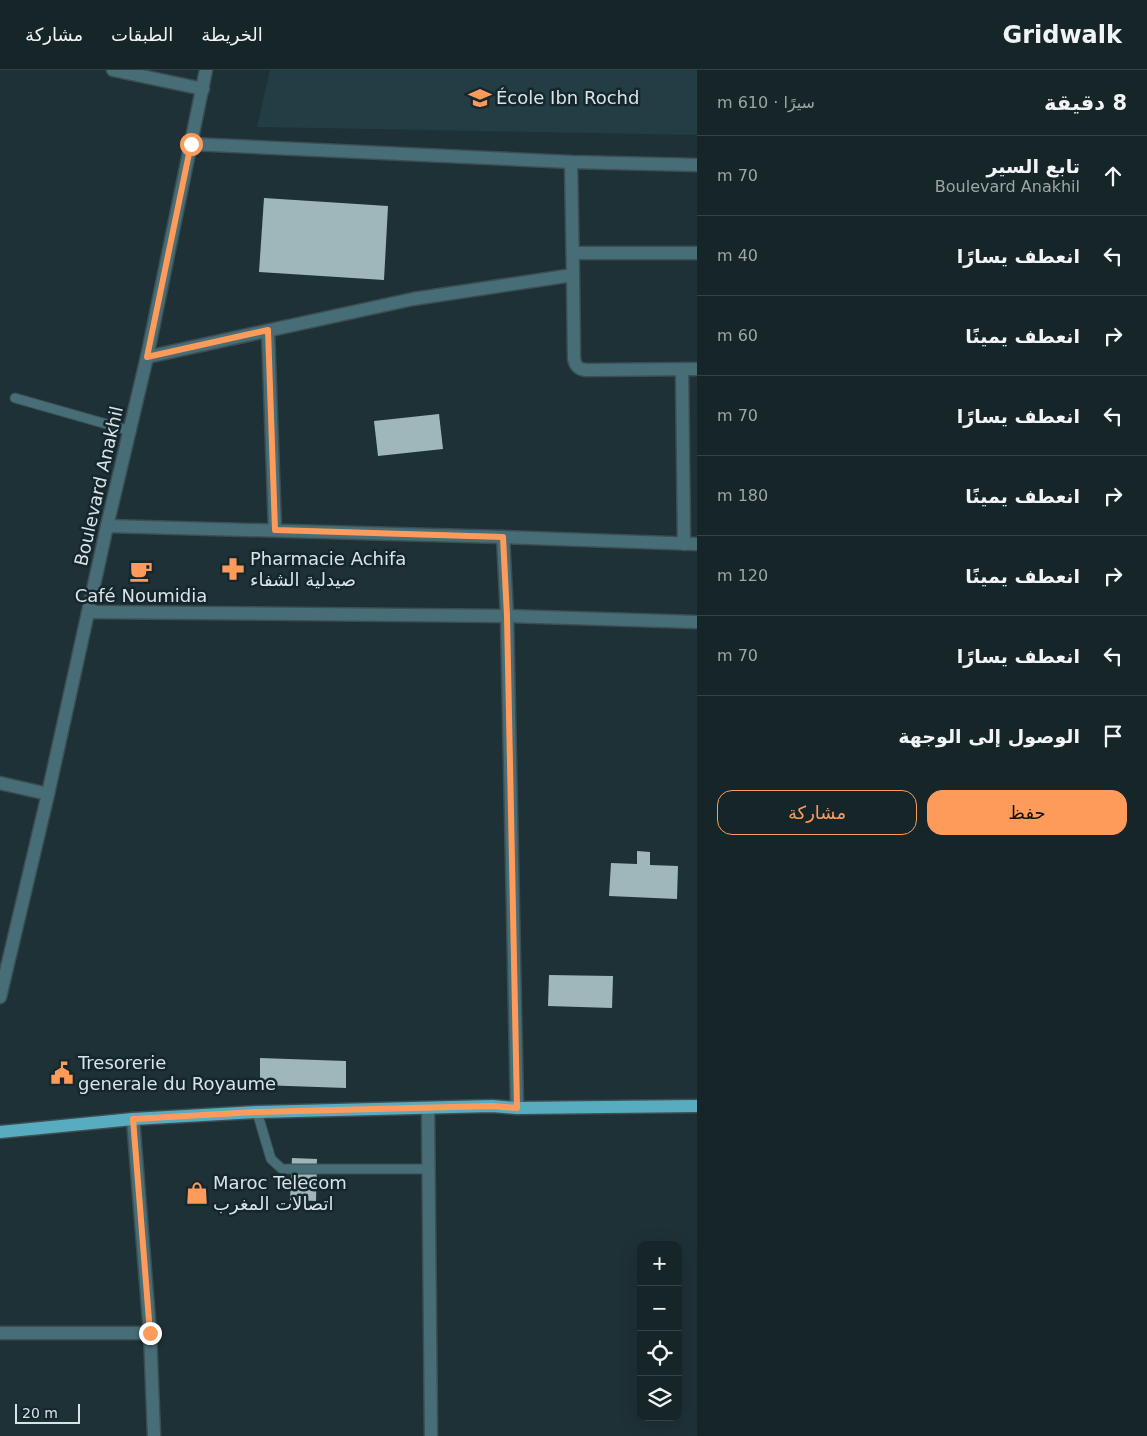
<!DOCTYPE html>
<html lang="ar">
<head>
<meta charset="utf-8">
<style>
  body { margin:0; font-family:"DejaVu Sans","Noto Sans Arabic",sans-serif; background:#233134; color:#f1f3f6; direction:rtl }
  .controls { position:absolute; right:15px; bottom:15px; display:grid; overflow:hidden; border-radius:10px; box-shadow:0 5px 20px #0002 }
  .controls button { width:45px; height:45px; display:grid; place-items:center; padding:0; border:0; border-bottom:1px solid #354245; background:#162528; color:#f1f3f6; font:25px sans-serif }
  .scale { position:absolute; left:15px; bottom:12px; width:65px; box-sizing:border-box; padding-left:5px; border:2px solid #d9e4e7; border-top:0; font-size:14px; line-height:18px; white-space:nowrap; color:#d9e4e7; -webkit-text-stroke:4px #15272c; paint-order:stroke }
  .stop { position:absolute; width:15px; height:15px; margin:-11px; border:4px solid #ff9b5a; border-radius:50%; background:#fff }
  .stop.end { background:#ff9b5a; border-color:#fff; box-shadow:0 1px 5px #0008 }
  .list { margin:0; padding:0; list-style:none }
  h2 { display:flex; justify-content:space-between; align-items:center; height:65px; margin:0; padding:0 20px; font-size:21px }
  h2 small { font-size:16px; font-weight:400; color:#9ea5a8 }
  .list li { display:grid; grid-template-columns:32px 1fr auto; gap:15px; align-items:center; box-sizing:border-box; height:80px; padding:0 20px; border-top:1px solid #354245 }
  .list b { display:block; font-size:19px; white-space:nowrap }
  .list p { margin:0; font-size:16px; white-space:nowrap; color:#9ea5a8 }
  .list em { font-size:16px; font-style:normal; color:#9ea5a8 }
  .actions { display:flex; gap:10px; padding:15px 20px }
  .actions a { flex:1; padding:11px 0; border:1px solid #ff9b5a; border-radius:15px; text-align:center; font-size:18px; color:#ff9b5a }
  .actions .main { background:#ff9b5a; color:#111 }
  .icon { flex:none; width:28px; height:28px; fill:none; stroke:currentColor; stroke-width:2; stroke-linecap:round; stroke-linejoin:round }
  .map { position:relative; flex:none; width:697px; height:1366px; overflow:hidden; direction:ltr }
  header { display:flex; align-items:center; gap:30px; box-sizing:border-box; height:70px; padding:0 25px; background:#162528; border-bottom:1px solid #354245 }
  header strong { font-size:24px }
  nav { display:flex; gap:28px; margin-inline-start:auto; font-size:18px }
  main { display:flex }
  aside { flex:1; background:#162528 }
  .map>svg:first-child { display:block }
  .built { fill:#223d44 }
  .building { fill:#9fb6bb }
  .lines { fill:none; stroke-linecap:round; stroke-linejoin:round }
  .service-casing { stroke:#3c4e52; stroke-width:11 }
  .minor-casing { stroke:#3c4e52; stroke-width:15 }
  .tertiary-casing { stroke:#3c4e52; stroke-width:15 }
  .primary-casing { stroke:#3c4e52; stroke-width:15 }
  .service { stroke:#476e77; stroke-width:9 }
  .minor { stroke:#476e77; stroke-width:12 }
  .tertiary { stroke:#476e77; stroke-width:12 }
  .primary { stroke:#58acc0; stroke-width:12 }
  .route { stroke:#ff9b5a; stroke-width:6 }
  .labels { text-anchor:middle; stroke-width:5; stroke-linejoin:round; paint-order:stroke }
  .poi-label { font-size:18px; fill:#d9e4e7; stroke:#15272c; text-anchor:start }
  .street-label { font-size:18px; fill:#d9e4e7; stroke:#15272c }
</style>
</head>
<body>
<header>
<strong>Gridwalk</strong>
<nav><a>الخريطة</a><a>الطبقات</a><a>مشاركة</a></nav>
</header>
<main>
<aside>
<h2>8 دقيقة<small>سيرًا · 610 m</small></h2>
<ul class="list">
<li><svg class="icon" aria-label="ahead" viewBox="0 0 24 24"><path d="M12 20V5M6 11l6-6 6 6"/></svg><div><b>تابع السير</b><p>Boulevard Anakhil</p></div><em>70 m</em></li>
<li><svg class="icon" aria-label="left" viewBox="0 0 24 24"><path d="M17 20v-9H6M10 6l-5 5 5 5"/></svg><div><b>انعطف يسارًا</b></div><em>40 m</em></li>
<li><svg class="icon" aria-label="right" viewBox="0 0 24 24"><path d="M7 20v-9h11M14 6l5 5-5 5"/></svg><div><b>انعطف يمينًا</b></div><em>60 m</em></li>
<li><svg class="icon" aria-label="left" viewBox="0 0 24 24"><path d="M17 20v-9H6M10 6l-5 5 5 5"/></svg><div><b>انعطف يسارًا</b></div><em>70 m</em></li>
<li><svg class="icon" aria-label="right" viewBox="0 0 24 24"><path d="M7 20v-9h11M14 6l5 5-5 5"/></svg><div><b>انعطف يمينًا</b></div><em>180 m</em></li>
<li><svg class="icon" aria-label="right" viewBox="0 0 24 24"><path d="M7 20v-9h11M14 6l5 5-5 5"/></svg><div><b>انعطف يمينًا</b></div><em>120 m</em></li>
<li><svg class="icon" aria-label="left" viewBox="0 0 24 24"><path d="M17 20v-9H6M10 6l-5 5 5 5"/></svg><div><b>انعطف يسارًا</b></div><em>70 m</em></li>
<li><svg class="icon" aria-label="arrive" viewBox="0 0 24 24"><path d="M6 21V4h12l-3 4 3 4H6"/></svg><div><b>الوصول إلى الوجهة</b></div></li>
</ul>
<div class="actions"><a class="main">حفظ</a><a>مشاركة</a></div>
</aside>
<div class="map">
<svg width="697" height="1366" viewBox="0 0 697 1366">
  <rect width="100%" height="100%" fill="#1e3136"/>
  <path class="built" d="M270,0H697V65L257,57Z"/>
  <g class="building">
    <path d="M264,128L388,136L384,210L259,202Z"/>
    <path d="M439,344L443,379L378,386L374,351Z"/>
    <path d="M637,781L650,782V795L678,796L677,829L609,826L611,793L637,794Z"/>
    <path d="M549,905L613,906L612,938L548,936Z"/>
    <path d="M260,988L346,991V1018L260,1015Z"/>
    <path d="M292,1088L317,1089L316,1131L290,1130Z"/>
  </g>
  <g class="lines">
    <defs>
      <g id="service">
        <path d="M15,328L131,361"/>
        <path d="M257,1042L271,1089L282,1099H428"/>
      </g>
      <g id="minor">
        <path d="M113,0L203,19"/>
        <path d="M191,74L571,92L697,95"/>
        <path d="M573,183H697"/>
        <path d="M573,205L574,288C575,296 578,299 586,300L697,299"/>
        <path d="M268,261L275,460"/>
        <path d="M147,287L413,229L573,205L571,92"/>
        <path d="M682,299L684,474"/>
        <path d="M107,456L503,467L697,474"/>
        <path d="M503,467L507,546L697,552"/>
        <path d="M88,542L507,546L517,1038"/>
        <path d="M0,713L48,724"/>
        <path d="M428,1039L431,1366"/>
        <path d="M133,1049L150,1263L154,1366"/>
        <path d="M0,1263H150"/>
      </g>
      <path id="tertiary" d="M0,927L48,724L107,456L147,287L206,0"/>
      <path id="primary" d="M0,1062L133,1049L257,1042L492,1036L517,1038L697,1036"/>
    </defs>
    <use href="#service" class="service-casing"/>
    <use href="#minor" class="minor-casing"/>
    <use href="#tertiary" class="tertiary-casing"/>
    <use href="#primary" class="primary-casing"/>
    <use href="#service" class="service"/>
    <use href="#minor" class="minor"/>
    <use href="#tertiary" class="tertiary"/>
    <use href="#primary" class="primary"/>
  </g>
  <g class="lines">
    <path class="route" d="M150,1263L133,1049L257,1042L492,1036L517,1038L507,546L503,467L275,460L268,260L147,287L191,74"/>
  </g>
  <defs>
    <symbol id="school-bare" viewBox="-9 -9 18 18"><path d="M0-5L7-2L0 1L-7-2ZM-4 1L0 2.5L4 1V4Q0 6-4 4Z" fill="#ff9b5a" stroke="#15272c" stroke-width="2.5" paint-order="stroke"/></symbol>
    <symbol id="pharmacy-bare" viewBox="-9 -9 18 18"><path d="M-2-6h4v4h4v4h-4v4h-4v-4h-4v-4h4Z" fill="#ff9b5a" stroke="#15272c" stroke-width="2.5" paint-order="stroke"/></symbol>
    <symbol id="cafe-bare" viewBox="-9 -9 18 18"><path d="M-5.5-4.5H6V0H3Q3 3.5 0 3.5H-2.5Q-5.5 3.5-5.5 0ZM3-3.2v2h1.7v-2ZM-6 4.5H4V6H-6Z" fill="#ff9b5a" stroke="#15272c" stroke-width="2.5" paint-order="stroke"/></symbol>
    <symbol id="civic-bare" viewBox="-9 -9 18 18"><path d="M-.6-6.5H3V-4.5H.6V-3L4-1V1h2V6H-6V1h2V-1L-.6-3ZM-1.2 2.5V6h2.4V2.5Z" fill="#ff9b5a" stroke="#15272c" stroke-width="2.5" paint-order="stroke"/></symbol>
    <symbol id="shop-bare" viewBox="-9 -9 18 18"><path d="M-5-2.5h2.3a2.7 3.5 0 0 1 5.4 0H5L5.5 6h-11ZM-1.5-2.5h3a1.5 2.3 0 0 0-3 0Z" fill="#ff9b5a" stroke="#15272c" stroke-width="2.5" paint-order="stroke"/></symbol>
  </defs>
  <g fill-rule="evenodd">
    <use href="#school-bare" x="464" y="12" width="32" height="32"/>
    <use href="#pharmacy-bare" x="217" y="483" width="32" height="32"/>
    <use href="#cafe-bare" x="125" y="485" width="32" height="32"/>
    <use href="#civic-bare" x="46" y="987" width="32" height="32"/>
    <use href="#shop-bare" x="181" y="1107" width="32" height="32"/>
  </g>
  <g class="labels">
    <g class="poi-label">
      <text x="496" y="34">École Ibn Rochd</text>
      <text x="250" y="495">Pharmacie Achifa<tspan x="250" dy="21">صيدلية الشفاء</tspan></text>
      <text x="141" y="532" text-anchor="middle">Café Noumidia</text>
      <text x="78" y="999">Tresorerie<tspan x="78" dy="21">generale du Royaume</tspan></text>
      <text x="213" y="1119">Maroc Telecom<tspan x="213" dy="21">اتصالات المغرب</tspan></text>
    </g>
    <g class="street-label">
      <text transform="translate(99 416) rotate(-77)" y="6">Boulevard Anakhil</text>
    </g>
  </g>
</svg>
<div class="controls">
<button>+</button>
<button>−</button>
<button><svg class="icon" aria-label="locate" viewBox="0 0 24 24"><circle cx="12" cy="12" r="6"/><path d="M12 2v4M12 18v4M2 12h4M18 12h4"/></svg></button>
<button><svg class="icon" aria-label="layers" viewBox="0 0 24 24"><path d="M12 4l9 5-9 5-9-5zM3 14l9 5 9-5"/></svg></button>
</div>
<div class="scale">20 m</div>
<div class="stop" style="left:191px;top:74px"></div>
<div class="stop end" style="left:150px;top:1263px"></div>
</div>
</main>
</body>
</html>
